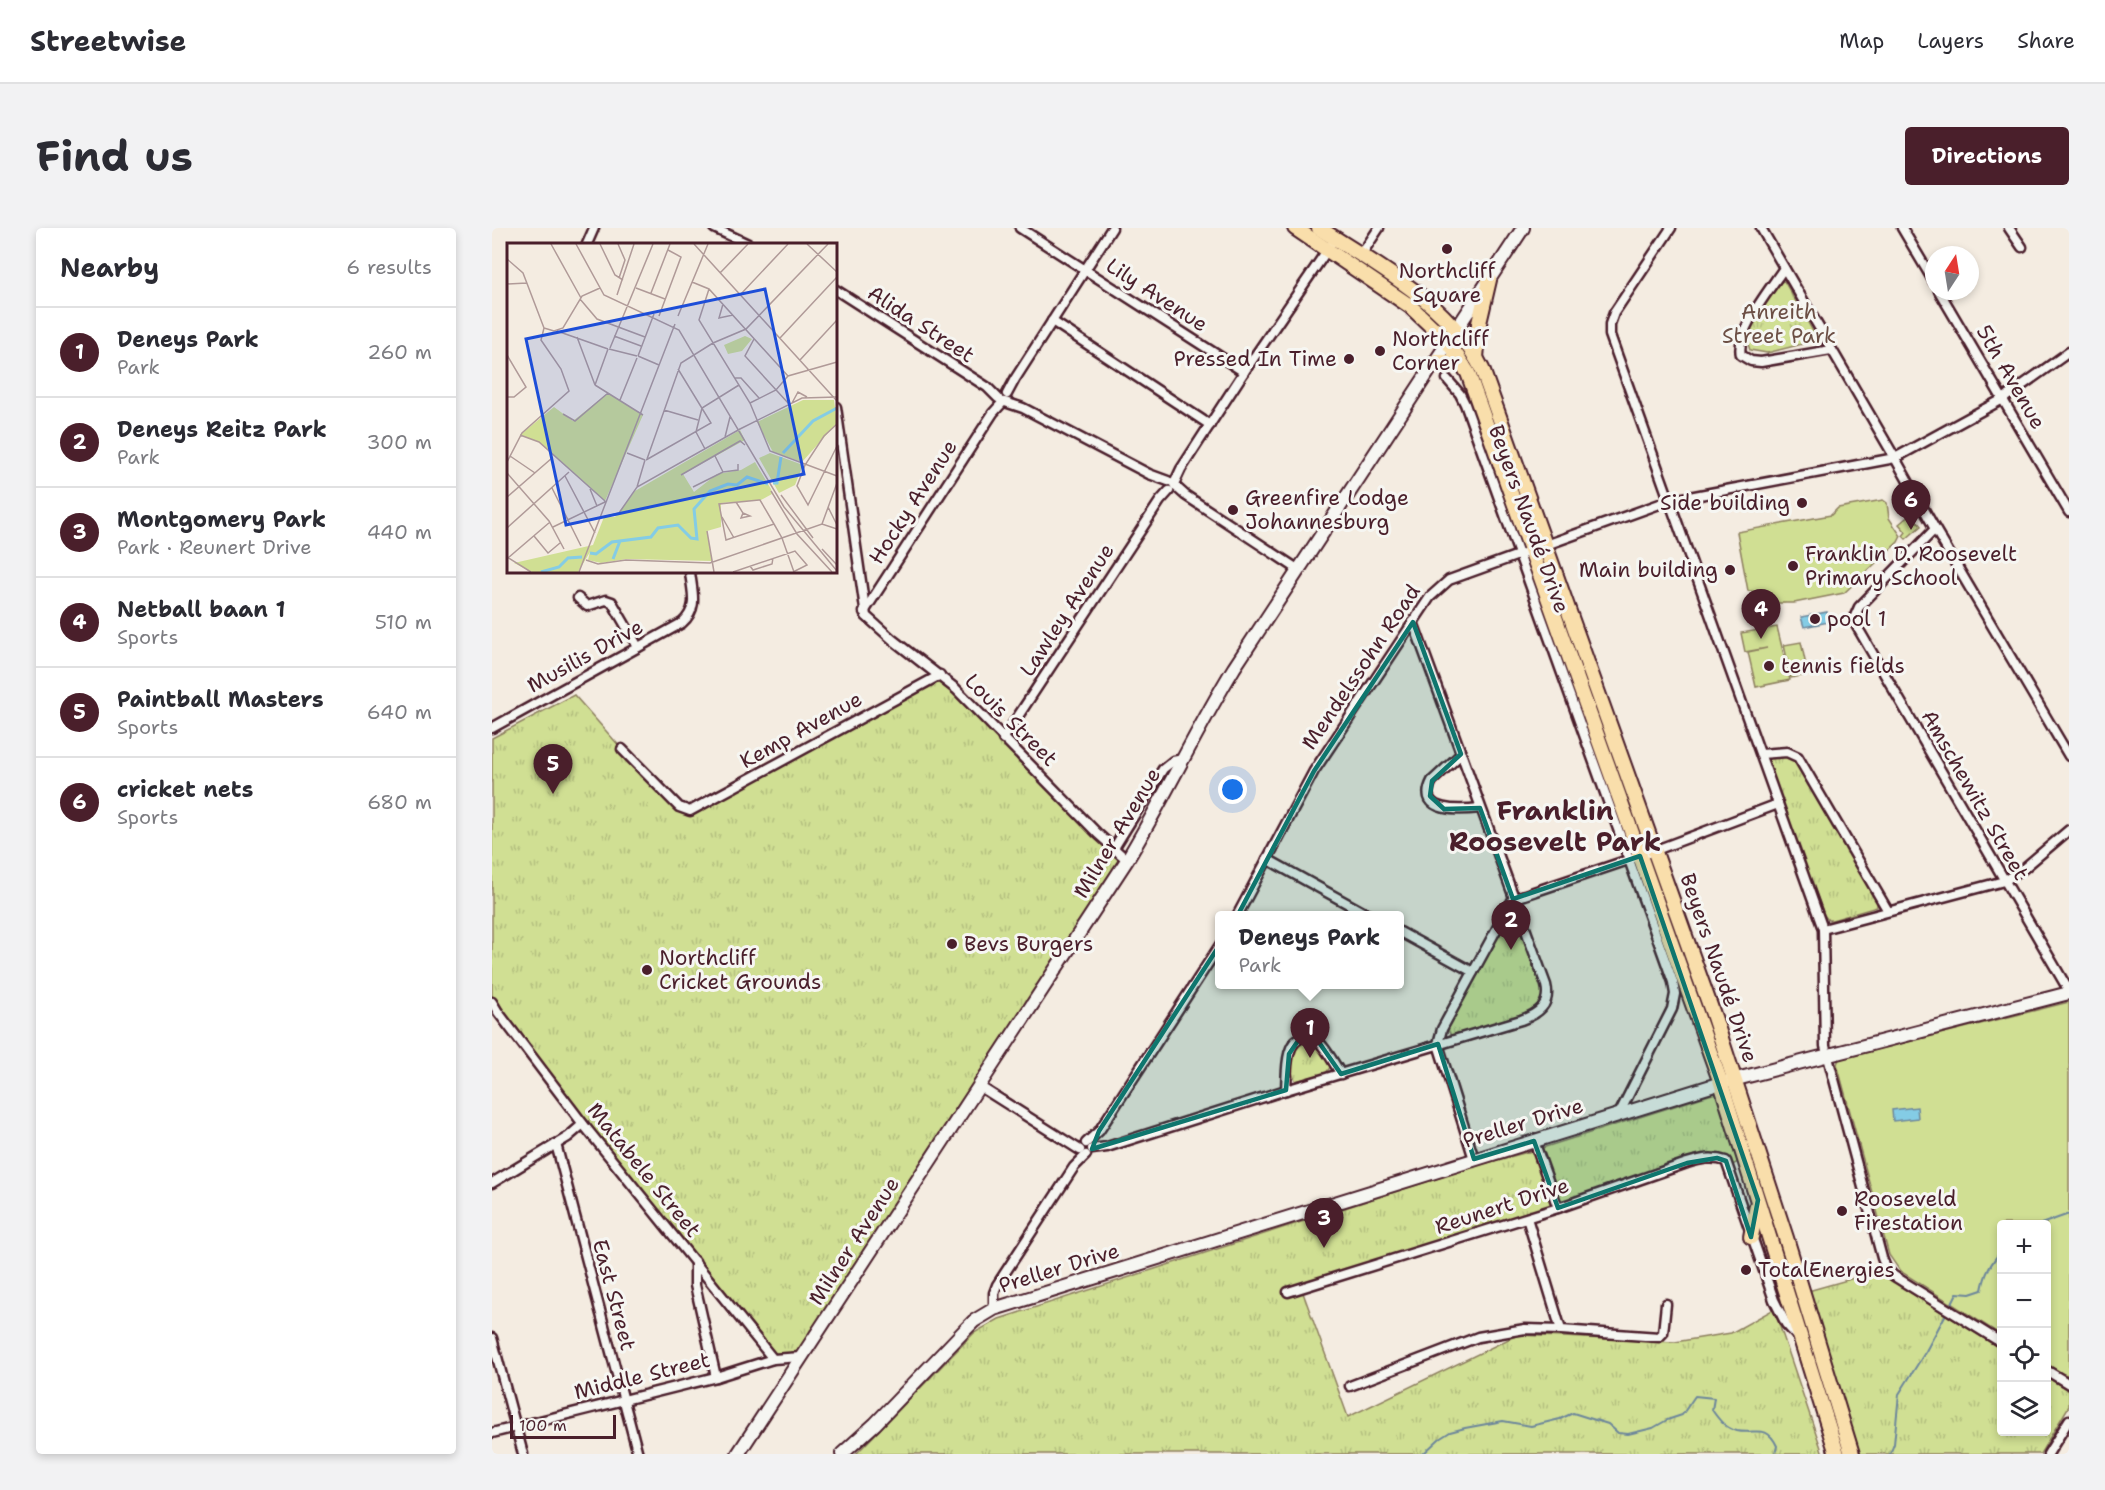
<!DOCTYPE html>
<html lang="en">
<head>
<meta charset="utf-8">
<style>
  body { margin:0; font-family:"Shantell Sans",sans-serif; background:#f2f2f3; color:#2b2b33 }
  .controls { position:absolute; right:18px; bottom:18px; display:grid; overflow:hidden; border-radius:6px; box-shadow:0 3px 9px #0003 }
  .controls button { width:54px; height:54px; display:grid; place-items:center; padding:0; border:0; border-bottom:2px solid #e1e1e2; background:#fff; color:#2b2b33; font:30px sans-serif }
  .compass { position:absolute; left:1433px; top:18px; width:54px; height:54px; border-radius:50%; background:#fff; box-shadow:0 3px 9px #0003; rotate:12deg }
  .scale { position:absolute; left:18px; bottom:15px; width:106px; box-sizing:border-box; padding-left:6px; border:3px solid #4a1f2b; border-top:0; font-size:16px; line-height:21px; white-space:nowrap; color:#4a1f2b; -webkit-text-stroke:4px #f6f6f2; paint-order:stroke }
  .you { position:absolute; left:741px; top:562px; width:21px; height:21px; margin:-15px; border:4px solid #fff; border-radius:50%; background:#1a73e8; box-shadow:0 0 0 9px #1a73e833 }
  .badge { display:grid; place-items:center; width:39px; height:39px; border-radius:50%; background:#4a1f2b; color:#fff; font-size:20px; font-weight:700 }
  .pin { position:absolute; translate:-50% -50px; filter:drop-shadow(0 2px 3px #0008) }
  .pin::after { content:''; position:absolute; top:32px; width:21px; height:18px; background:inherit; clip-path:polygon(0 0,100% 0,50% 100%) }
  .popup { position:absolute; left:723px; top:683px; width:189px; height:78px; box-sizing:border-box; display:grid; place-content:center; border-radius:6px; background:#fff; filter:drop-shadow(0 2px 4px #0005); font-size:20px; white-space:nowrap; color:#7c7c81 }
  .popup b { font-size:22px; color:#2b2b33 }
  .popup::after { content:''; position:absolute; left:50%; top:100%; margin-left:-12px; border:12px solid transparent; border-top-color:#fff }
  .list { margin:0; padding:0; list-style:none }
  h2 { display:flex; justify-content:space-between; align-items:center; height:78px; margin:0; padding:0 24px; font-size:26px }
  h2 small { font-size:20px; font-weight:400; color:#7c7c81 }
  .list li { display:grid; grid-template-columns:39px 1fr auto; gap:18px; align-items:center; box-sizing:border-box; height:90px; padding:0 24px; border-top:2px solid #e1e1e2 }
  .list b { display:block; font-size:22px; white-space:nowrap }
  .list p { margin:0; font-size:20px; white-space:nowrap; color:#7c7c81 }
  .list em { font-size:20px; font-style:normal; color:#7c7c81 }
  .icon { flex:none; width:33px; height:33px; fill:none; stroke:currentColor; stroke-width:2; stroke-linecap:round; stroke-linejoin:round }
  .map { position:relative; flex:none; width:1577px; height:1226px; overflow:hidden; border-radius:6px }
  header { display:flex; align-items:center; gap:36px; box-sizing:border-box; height:84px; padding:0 30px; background:#fff; border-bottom:2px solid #e1e1e2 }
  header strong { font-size:28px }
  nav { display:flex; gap:33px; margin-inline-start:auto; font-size:21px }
  .intro { display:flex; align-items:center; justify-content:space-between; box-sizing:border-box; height:144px; padding:0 36px }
  h1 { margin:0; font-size:42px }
  .button { padding:15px 27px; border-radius:6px; background:#4a1f2b; color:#fff; font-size:21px; font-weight:700 }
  main { display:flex; gap:36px; padding:0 36px }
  aside { flex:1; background:#fff; border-radius:6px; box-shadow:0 3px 9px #0003 }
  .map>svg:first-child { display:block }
  .grass { fill:#d0df93; stroke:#8d7f5f; stroke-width:1.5 }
  .park { fill:url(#park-tufts); stroke:#8d7f5f; stroke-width:1.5 }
  .water { fill:#84cce5; stroke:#6d879b; stroke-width:1.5 }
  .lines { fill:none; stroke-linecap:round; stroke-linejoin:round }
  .stream { stroke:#6d879b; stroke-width:2 }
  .street-casing { stroke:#4a1f2b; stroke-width:13 }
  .secondary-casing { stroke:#4a1f2b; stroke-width:16 }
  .primary-casing { stroke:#4a1f2b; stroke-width:18 }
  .street { stroke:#f6f6f2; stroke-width:8 }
  .secondary { stroke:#f6f6f2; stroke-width:12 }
  .primary { stroke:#f9deab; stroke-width:14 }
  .marked { fill:#0f766e; fill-opacity:0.2; stroke:#0f766e; stroke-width:4.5; stroke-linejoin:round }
  .poi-dot { fill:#4a1f2b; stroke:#f6f6f2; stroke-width:2 }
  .labels { text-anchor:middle; stroke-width:6; stroke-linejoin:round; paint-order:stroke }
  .poi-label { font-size:21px; fill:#4a1f2b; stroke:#f6f6f2; text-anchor:start }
  .street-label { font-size:21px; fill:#4a1f2b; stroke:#f6f6f2 }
  .park-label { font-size:21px; fill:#6c4f45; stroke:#f6f6f2 }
  .district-label { font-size:27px; font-weight:bold; fill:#4a1f2b; stroke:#f6f6f2 }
  .inset-river { fill:none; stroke:#84cce5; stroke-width:3 }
  .inset-road { fill:none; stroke:#b09a98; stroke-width:1.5 }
  .view { fill:#1d4ed8; fill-opacity:0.15; stroke:#1d4ed8; stroke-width:3 }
  .inset-edge { fill:none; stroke:#4a1f2b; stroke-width:3 }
</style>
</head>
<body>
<header>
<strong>Streetwise</strong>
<nav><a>Map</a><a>Layers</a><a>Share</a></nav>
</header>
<div class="intro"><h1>Find us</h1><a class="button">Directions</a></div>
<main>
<aside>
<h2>Nearby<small>6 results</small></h2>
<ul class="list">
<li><span class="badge">1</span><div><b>Deneys Park</b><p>Park</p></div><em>260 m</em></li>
<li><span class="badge">2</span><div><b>Deneys Reitz Park</b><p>Park</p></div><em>300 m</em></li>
<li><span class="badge">3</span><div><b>Montgomery Park</b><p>Park · Reunert Drive</p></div><em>440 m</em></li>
<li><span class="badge">4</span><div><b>Netball baan 1</b><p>Sports</p></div><em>510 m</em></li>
<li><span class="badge">5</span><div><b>Paintball Masters</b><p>Sports</p></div><em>640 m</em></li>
<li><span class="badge">6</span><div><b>cricket nets</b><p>Sports</p></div><em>680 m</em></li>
</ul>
</aside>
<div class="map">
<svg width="1577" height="1226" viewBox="0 0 1577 1226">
  <defs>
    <pattern id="park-tufts" width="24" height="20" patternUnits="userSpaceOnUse" patternTransform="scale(1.5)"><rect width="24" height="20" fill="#d0df93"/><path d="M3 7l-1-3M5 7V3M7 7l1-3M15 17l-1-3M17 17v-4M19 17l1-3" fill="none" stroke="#b4bf7f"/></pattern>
  </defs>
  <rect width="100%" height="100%" fill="#f4ece1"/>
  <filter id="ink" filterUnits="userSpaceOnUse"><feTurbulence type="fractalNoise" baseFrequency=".0167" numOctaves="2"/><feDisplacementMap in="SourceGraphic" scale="12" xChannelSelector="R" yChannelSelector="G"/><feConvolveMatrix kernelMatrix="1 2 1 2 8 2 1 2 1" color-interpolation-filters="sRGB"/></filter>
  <g filter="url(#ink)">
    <g class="grass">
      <path d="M1391,272L1395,275L1397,290L1409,308L1406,314L1352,365L1302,375H1282L1281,380L1275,379C1272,370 1266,362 1256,363L1245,304L1339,287L1346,280Z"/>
      <path d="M1419,286L1429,298L1414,311L1411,308L1414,304L1407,296Z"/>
      <path d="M1285,399L1298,452L1264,459L1256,424L1275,420L1253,424L1249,405Z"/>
      <path d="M1309,414L1316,447L1299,450L1292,417Z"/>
      <path d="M1577,774V1147L1570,1146L1555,1136L1554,996H1510L1509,1107L1408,1043L1397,1027L1345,836L1347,831Z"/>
    </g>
    <g class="park">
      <path d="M1292,53L1326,112L1275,125L1258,122L1252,105L1282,56Z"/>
      <path d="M448,447L635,632L309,1129L281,1131L0,774V510L82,467L130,521L198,583Z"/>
      <path d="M1291,526L1302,529L1385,673V679L1340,692H1336L1332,687L1275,535L1277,528Z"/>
      <path d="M1018,687H1024L1054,757L1050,781L960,809L955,801L958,796Z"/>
      <path d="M817,812L827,817L839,838L834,845L804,853C796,843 800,823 808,814Z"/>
      <path d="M1230,863L1248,933L1239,938L1211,934L1064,978L810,1062L856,1189L1025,1107L1183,1114L1239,1105L1282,1081L1331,1226H364L482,1105L507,1091L987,937L1047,921Z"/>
      <path d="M1387,1043L1397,1051L1509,1121L1510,1204H1554L1555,1149L1577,1163V1178L1548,1226H1367L1316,1063Z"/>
    </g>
    <g class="water">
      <path d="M1335,384L1337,394L1312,399L1309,389Z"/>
      <path d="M1425,879L1426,890L1401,893L1400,882Z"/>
    </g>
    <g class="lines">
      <g class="stream">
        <path d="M1549,996L1577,986"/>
        <path d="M1458,1079L1465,1065L1478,1066L1490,1062C1493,1045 1499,1035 1510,1022"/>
        <path d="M931,1226L947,1211L958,1204L973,1200L1011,1193L1039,1198L1068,1191L1081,1185L1116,1196L1126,1205L1136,1206L1161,1200L1175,1192L1190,1187L1203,1168L1222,1170L1220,1182C1227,1192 1233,1200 1245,1203C1263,1207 1274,1195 1285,1218L1283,1226"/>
        <path d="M1398,1226L1402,1216L1407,1166L1434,1123L1455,1084"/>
      </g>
      <defs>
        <g id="street">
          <path d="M222,0L256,16"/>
          <path d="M528,0L752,144"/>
          <path d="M1179,0L1122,85L1118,96V107L1331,701L1333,818L1390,1030L1394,1040L1402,1048L1510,1115"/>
          <path d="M1269,0L1403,230L1443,301L1577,528"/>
          <path d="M1410,0L1442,54"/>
          <path d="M1517,0L1530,19"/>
          <path d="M95,16L102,0"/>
          <path d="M869,27L887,0"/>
          <path d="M1292,40C1279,60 1243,103 1249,127L1259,133L1269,134L1339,122"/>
          <path d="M344,62L495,159L506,170"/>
          <path d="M1447,63L1577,284"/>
          <path d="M560,93L718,197"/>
          <path d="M955,151L968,166L973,176L1181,754L1183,766L1180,781L1127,886"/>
          <path d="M515,166L523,151L620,0"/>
          <path d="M513,174L531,180L657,246L676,253"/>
          <path d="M344,179L374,388L401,412L464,461L605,605L635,632"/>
          <path d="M682,256L689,241L752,144L838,18"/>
          <path d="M683,258L693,267L807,342"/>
          <path d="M1443,301L1367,379L1363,388L1364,397L1577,763"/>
          <path d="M86,370L95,378L114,372L120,374L146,419"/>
          <path d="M372,384L501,185L511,174"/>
          <path d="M0,500L190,395C207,380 200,364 198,344"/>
          <path d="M511,511L668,273L677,263"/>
          <path d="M130,521L187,579L198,583L448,447"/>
          <path d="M969,526L940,553C923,586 971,582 988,580"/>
          <path d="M1269,526L1295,524L1306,529L1396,683"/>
          <path d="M622,620L671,541L681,533L691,531"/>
          <path d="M775,631L878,688"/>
          <path d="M745,688L822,543L938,369L957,352L1176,273L1403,230L1511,171L1577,124"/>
          <path d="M1331,701L1512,653L1531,641L1577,602"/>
          <path d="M908,704L981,744"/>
          <path d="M0,774L6,784L91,896L281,1131"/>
          <path d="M487,858L588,922"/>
          <path d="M794,862C795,847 792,809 814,809C819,809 823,811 827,814C836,823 842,836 849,846"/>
          <path d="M1042,913L1066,980"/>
          <path d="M594,915L607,903L728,717"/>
          <path d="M64,916L146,1226"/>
          <path d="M600,921L615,919L794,862L1029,792C1046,786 1059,777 1054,757L921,394"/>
          <path d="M982,931L946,816L950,801L1021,671L1148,628L1286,576"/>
          <path d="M0,955L76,909L91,896"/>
          <path d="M1035,990L1069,1102L1167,1109L1171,1105L1174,1076"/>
          <path d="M203,1033V1057L224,1149"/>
          <path d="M796,1064L1066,980L1195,935C1209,931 1220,928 1234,933L1282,1072L1294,1096L1306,1109"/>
          <path d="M502,1081V1065L505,1057L582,939L594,927"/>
          <path d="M0,1110L31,1226"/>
          <path d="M1554,1142L1577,1156"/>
          <path d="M858,1158L986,1109L1033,1101L1069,1102"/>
          <path d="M0,1205L224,1149L281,1131L309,1129"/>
          <path d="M1556,1226L1577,1192"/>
        </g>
        <g id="secondary">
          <path d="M246,1226L635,632C673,569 704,502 742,440L1031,0"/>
          <path d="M350,1226L383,1196L473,1102L482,1093L502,1081L1229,855L1577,765"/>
        </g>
        <g id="primary">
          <path d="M803,0L918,78L956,114L976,145L1229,855L1345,1226"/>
          <path d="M827,0C886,39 957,74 990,141L1222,789L1294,1010L1360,1226"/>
          <path d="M984,130L987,95L997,52"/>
          <path d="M944,134H959L971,137"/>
          <path d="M1259,1009L1265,977"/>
        </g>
      </defs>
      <use href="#street" class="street-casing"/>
      <use href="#secondary" class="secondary-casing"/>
      <use href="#primary" class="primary-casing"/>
      <use href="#street" class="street"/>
      <use href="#secondary" class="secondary"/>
      <use href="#primary" class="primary"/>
    </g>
  </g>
  <path class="marked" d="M921,394L969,526L940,553L938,568L952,581L988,580L1021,671L1148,628L1266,972L1259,1009L1234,933L1225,930L1195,935L1066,980L1042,913L982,931L946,816L849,846L826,813L808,810L797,826L794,862L600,921L607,903L740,698L822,543Z"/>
  <g class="poi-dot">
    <circle cx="955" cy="21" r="6"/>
    <circle cx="888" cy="123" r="6"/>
    <circle cx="857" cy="131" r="6"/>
    <circle cx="1310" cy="275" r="6"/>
    <circle cx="741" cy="282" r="6"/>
    <circle cx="1301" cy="338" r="6"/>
    <circle cx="1238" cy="342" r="6"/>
    <circle cx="1323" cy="391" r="6"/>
    <circle cx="1277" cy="438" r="6"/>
    <circle cx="460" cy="716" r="6"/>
    <circle cx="155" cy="742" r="6"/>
    <circle cx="1350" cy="983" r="6"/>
    <circle cx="1254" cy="1042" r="6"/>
  </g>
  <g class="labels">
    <g class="poi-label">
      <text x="955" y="50" text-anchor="middle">Northcliff<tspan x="955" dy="24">Square</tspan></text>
      <text x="900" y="118">Northcliff<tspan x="900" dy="24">Corner</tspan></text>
      <text x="845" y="138" text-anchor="end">Pressed In Time</text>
      <text x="753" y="277">Greenfire Lodge<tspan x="753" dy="24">Johannesburg</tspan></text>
      <text x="1298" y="282" text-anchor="end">Side building</text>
      <text x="1313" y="333">Franklin D. Roosevelt<tspan x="1313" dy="24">Primary School</tspan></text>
      <text x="1226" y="349" text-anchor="end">Main building</text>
      <text x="1335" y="398">pool 1</text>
      <text x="1289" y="445">tennis fields</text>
      <text x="472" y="723">Bevs Burgers</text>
      <text x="167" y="737">Northcliff<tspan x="167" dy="24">Cricket Grounds</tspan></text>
      <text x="1362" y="978">Rooseveld<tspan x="1362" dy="24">Firestation</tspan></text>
      <text x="1266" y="1049">TotalEnergies</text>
    </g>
    <g class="street-label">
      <text transform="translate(665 67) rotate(33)" y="7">Lily Avenue</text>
      <text transform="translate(429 96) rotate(33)" y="7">Alida Street</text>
      <text transform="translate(1519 149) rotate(60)" y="7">5th Avenue</text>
      <text transform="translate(421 274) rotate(-57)" y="7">Hocky Avenue</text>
      <text transform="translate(1037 291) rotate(70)" y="7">Beyers Naudé Drive</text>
      <text transform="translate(575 382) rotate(-57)" y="7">Lawley Avenue</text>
      <text transform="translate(93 428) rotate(-29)" y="7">Musilis Drive</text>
      <text transform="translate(869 439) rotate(-56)" y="7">Mendelssohn Road</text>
      <text transform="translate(519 492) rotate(45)" y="7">Louis Street</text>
      <text transform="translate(309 502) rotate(-29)" y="7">Kemp Avenue</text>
      <text transform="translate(1483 567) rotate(60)" y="7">Amschewitz Street</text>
      <text transform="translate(625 605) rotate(-59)" y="7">Milner Avenue</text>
      <text transform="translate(1227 740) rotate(71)" y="7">Beyers Naudé Drive</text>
      <text transform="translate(1031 895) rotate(-17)" y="7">Preller Drive</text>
      <text transform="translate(152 942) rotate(51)" y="7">Matabele Street</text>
      <text transform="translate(1010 978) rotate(-18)" y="7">Reunert Drive</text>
      <text transform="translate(362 1013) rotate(-57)" y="7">Milner Avenue</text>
      <text transform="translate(567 1040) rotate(-17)" y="7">Preller Drive</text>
      <text transform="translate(122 1067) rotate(75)" y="7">East Street</text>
      <text transform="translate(150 1148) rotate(-14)" y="7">Middle Street</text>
    </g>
    <g class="park-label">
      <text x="1287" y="91">Anreith<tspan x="1287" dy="24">Street Park</tspan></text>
    </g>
    <g class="district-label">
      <text x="1063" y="592">Franklin<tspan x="1063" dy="31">Roosevelt Park</tspan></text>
    </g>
  </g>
  <g transform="translate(15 15)">
    <rect width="330" height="330" fill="#f4ece1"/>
    <path d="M238,93L245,96L235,108L221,111L217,102ZM296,157H327L330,180L295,219L266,209L250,179Z" fill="#d0df93"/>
    <path d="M101,150L136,172L98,258L32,199L13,192L47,164L66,178ZM233,187L238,197L176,231L187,249L210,231L234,227L248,219L264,246L265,251L254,257L214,260V284L200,288L205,318L120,316L94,320L81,317L83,309L71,329H25L7,320L86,302L97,274H108L128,248ZM263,210L296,222L288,242L272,250L252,215Z" fill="#d0df93"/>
    <path class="inset-river" d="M276,210L306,178L330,165M266,240H270L274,214M83,310L89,311L105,299L144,294L151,285L171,282L184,295L190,296L187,266L203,248L221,241L230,242L240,234L261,241M106,316L113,298M34,329L52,324L61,315L75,314"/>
    <path class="inset-road" d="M44,1L74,55M69,1L97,52L172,87L277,264L330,328M93,1L108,32L116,37M111,1L118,17L112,35M187,1L330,158M300,1L330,29M0,16L16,30L37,85M213,30L241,1M185,39L202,46L281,133M0,41L20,40M129,45L158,56M202,46L192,77L243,160L263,208L330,233M144,50L163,1M110,52L127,1M233,52L281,1M73,56L90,76L138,94M216,61L212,75L226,72M152,73L174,14L161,7M171,73L201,1M37,85L47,88L56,85L75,53L93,45M50,88L101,106M107,93L134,103M70,94L88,142M273,95L330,34M247,96L238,113L282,161M103,105L146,1M102,106L130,113M0,112L19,144L7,154H0M131,113L147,71M131,113L152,122M293,117L330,77M228,135H234L252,155M88,142L136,172M88,142L101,106M113,157L130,115M243,160L269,147L281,133L330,119M285,160L291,149L300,154M157,167L191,177M56,171L68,178L101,150M330,181L317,193L298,222L290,243L301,262L330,203M13,192L32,199L98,258M218,194L223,174M198,206L189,189L195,165L232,142M120,210L138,217M3,213L28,230M208,213L216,229L231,227V221M140,216L174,120L206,100L239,86L321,1M139,217L204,180L171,126M0,219L15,190L62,148L54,126L34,97L37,85M0,230L42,278L57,306M174,232L233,198L238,202M58,233L88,290M130,244L138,217M186,244L216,229M45,245L74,303M83,246L90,263M264,248L290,291L325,329M274,252L306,295M0,254L45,215M229,259L236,270L234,275L243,273L236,270M321,264L330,282M96,274L112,270L130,244L233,186L295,155L330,154M215,274L227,295M267,281L219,297L212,261L252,257H253L267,281L275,295L287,329M315,281L330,240M46,284L100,258M0,285L62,229M200,288L207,329M27,293L41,310L53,300M315,306L330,322M0,314L24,329M1,315L43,279M79,317L91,321L119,317L203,320L315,281L330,286M243,323L246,327L265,321L266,315M72,329L168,81M226,329L288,308L300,322L286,329"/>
    <path class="view" d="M258,46L297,231L59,282L19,96Z"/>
    <rect width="330" height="330" class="inset-edge"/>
  </g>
</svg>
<div class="controls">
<button>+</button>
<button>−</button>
<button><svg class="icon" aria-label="locate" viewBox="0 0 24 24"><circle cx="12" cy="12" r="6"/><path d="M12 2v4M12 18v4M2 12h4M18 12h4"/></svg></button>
<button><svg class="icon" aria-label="layers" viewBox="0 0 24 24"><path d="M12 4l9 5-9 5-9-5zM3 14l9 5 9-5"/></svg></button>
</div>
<svg class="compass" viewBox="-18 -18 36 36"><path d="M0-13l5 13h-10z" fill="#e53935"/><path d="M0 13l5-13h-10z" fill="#7c7c81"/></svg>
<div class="scale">100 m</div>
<div class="you"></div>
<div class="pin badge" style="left:818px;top:830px">1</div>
<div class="popup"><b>Deneys Park</b>Park</div>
<div class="pin badge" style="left:1019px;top:722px">2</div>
<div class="pin badge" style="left:832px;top:1020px">3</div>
<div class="pin badge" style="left:1269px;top:411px">4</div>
<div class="pin badge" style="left:61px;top:566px">5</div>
<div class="pin badge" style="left:1419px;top:302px">6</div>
</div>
</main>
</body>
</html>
